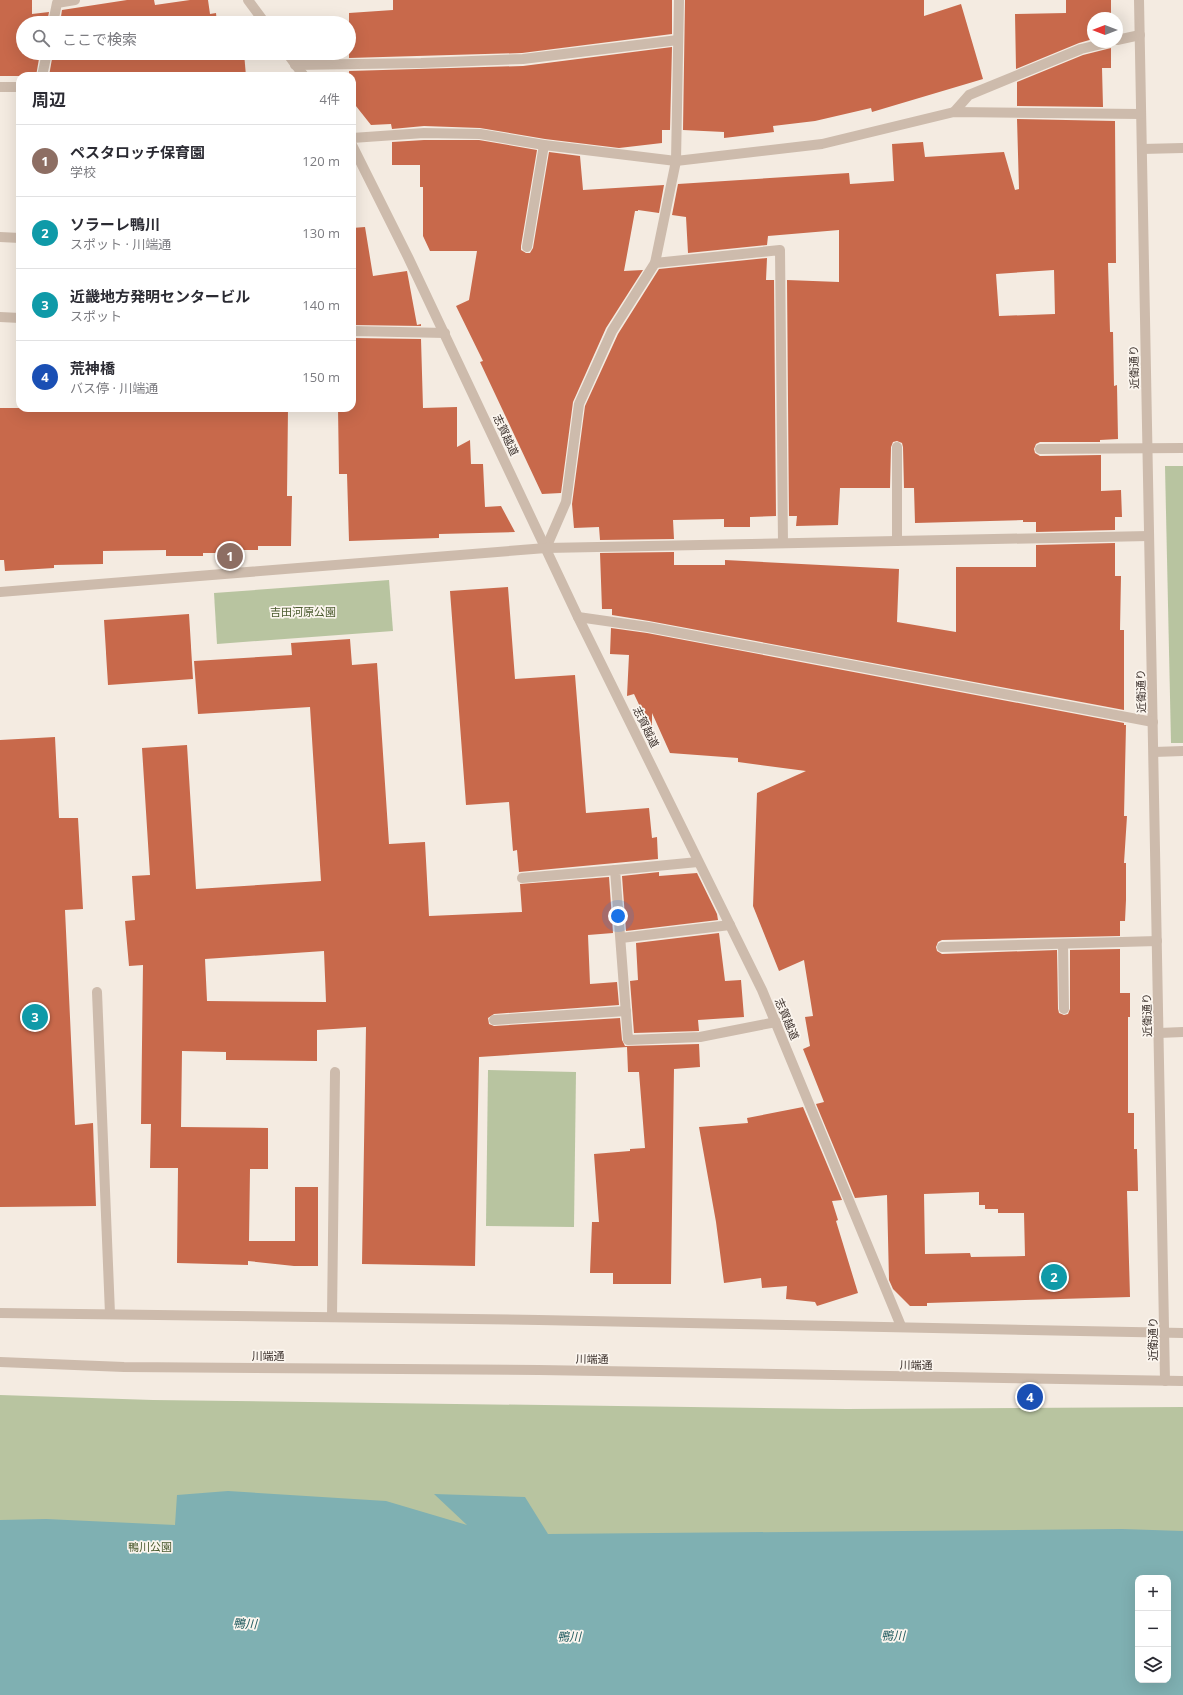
<!DOCTYPE html>
<html lang="ja">
<head>
<meta charset="utf-8">
<style>
  body { margin:0; font-family:"Open Sans","Noto Sans JP",sans-serif; background:#f7f7f7; color:#2b2b33 }
  .controls { position:absolute; right:12px; bottom:12px; display:grid; overflow:hidden; border-radius:8px; box-shadow:0 4px 16px #0002 }
  .controls button { width:36px; height:36px; display:grid; place-items:center; padding:0; border:0; border-bottom:1px solid #e1e1e2; background:#fff; color:#2b2b33; font:20px sans-serif }
  .compass { position:absolute; left:1087px; top:12px; width:36px; height:36px; border-radius:50%; background:#fff; box-shadow:0 4px 16px #0002; rotate:270deg }
  .you { position:absolute; left:618px; top:916px; width:14px; height:14px; margin:-10px; border:3px solid #fff; border-radius:50%; background:#1a73e8; box-shadow:0 0 0 6px #1a73e833 }
  .badge { display:grid; place-items:center; width:26px; height:26px; border-radius:50%; background:#1f5a5e; color:#fff; font-size:13px; font-weight:700 }
  .pin { position:absolute; translate:-50% -50%; border:2px solid #fff; box-shadow:0 1px 4px #0006 }
  .list { margin:0; padding:0; list-style:none }
  h2 { display:flex; justify-content:space-between; align-items:center; height:52px; margin:0; padding:0 16px; font-size:17px }
  h2 small { font-size:13px; font-weight:400; color:#7c7c81 }
  .list li { display:grid; grid-template-columns:26px 1fr auto; gap:12px; align-items:center; box-sizing:border-box; height:72px; padding:0 16px; border-top:1px solid #e1e1e2 }
  .list b { display:block; font-size:15px; white-space:nowrap }
  .list p { margin:0; font-size:13px; white-space:nowrap; color:#7c7c81 }
  .list em { font-size:13px; font-style:normal; color:#7c7c81 }
  .icon { flex:none; width:22px; height:22px; fill:none; stroke:currentColor; stroke-width:2; stroke-linecap:round; stroke-linejoin:round }
  .map { position:relative; flex:none; width:1183px; height:1695px; overflow:hidden }
  .search { position:absolute; background:#fff; box-shadow:0 4px 16px #0002; left:16px; top:16px; width:340px; height:44px; display:flex; align-items:center; gap:10px; box-sizing:border-box; padding:0 14px; border-radius:22px; color:#7c7c81; font-size:15px }
  .panel { position:absolute; background:#fff; box-shadow:0 4px 16px #0002; left:16px; top:72px; width:340px; height:340px; border-radius:12px }
  .map>svg:first-child { display:block }
  .green { fill:#b8c4a0; fill-rule:evenodd }
  .water { fill:#7fb0b2; fill-rule:evenodd }
  .building { fill:#c8694b; fill-rule:evenodd }
  .lines { fill:none; stroke-linecap:round; stroke-linejoin:round }
  .minor { stroke:#cdbbac; stroke-width:10 }
  .labels { text-anchor:middle; stroke-width:3.5; stroke-linejoin:round; paint-order:stroke }
  .street-label { font-size:11px; fill:#3b302b; stroke:#fbf5ee }
  .park-label { font-size:11px; fill:#4a5a2e; stroke:#fbf5ee }
  .water-label { font-size:12px; font-style:italic; fill:#1f5a5e; stroke:#fbf5ee }
</style>
</head>
<body>
<div class="map">
<svg width="1183" height="1695" viewBox="0 0 1183 1695">
  <rect width="100%" height="100%" fill="#f4ebe1"/>
  <g class="green">
    <path d="M1165,466H1183V743H1171Z"/>
    <path d="M389,580L393,631L217,644L214,593Z"/>
    <path d="M488,1070L576,1072L574,1227L486,1226Z"/>
    <path d="M0,1395L153,1400L847,1409L1183,1407V1695H0ZM1138,1578H1168V1680H1138Z"/>
  </g>
  <path class="water" d="M228,1491L386,1501L467,1525L434,1494L525,1497L548,1534L1122,1529L1183,1531V1695H0V1520L46,1519L175,1525L177,1495ZM1138,1578H1168V1680H1138Z"/>
  <g class="building">
    <path d="M0,0H32V14L49,12L47,23H23V53H40L36,76H0Z"/>
    <path d="M127,0H154L155,5L190,0H208L210,14L216,13L217,23H60L62,10Z"/>
    <path d="M393,0H672V34L522,53L349,58V13L393,10Z"/>
    <path d="M685,0H924V16L961,4L983,79L872,112L871,108L815,121L773,126L774,132L724,138V132L683,130Z"/>
    <path d="M1066,0H1111V18H1093V39L1079,43L1016,69L1015,14L1066,13Z"/>
    <path d="M672,47L670,130H662V143L619,148L545,139L480,128L424,126L392,129L391,124L371,125L352,101V76H349V71L523,66Z"/>
    <path d="M1111,48V68H1102L1103,107L1017,106V82L1083,55Z"/>
    <path d="M53,53H244L246,76H49Z"/>
    <path d="M1017,119L1115,121L1116,263H1108L1110,332H1113L1114,386L1117,385L1118,439L1100,440V442H1040L1036,444L1034,449L1035,453L1040,456L1101,455V491L1121,490L1122,517H1115V530L1036,532V522H1023V520L915,523L914,488H904L903,447L902,443L897,441L893,442L891,447L890,488H840L838,525L796,526L797,516H789L787,280L839,282V230L768,236L767,245L688,253L686,217L672,215L678,184L849,173L850,184L894,181L892,144L923,142L925,157L1004,152L1015,190L1019,189ZM1054,270L1055,314L999,316L996,274Z"/>
    <path d="M424,140H479L537,150L521,246V250L526,253H530L533,248L549,152L580,156L583,190L664,185L659,213L638,210V211H635L624,271L643,270L606,328L573,402L561,493L542,494L480,362L483,361L456,306L469,300L477,251H430L423,236V187H420V165H392V142Z"/>
    <path d="M365,227L373,276L407,271L417,325L421,324V326L352,325V228Z"/>
    <path d="M767,258L766,280H774L776,516L750,517V527H724V519L673,520L674,539L600,540L599,527L574,528L572,504L585,406L618,334L659,269Z"/>
    <path d="M352,338L421,339L423,408L457,407V447L470,440L471,464H483L485,507L501,506L515,532L439,534V538L349,541L347,474H339L338,408H352Z"/>
    <path d="M0,408H288L287,496H292L291,546H258V550H243V553H203V556H166V550L103,551V564L54,565V568L5,571L4,560H0Z"/>
    <path d="M1115,543V576H1121L1120,630H1124V710L649,621L612,615V609H602L600,553L674,552V565H725V560L899,569L897,622L956,632V567H1036V545Z"/>
    <path d="M508,587L515,679L575,675L586,813L649,808L652,838L657,837L658,859L519,872L517,850L513,851L509,802L466,805L450,591Z"/>
    <path d="M189,614L193,679L108,685L104,620Z"/>
    <path d="M611,628L647,633L1124,723V725H1126L1124,816H1127L1124,863H1126V900L1125,921H1120V936L942,940L938,942L936,947L937,951L942,954L1057,950L1058,1009L1059,1013L1064,1015L1068,1014L1070,1009V950L1120,949V993H1130V1017H1128V1113H1134V1149H1137L1138,1191H1127L1130,1297L927,1303V1306H910L893,1289L889,1280L887,1195L855,1198L816,1104L824,1102L803,1049L810,1046L805,1017L813,1016L804,960L779,971L753,906L757,793L806,771L738,762V758L670,753L652,713V732L634,694L627,696L629,655L610,654ZM979,1192V1205H985V1209H998V1213H1024L1025,1256L971,1257L970,1253L925,1254L924,1194Z"/>
    <path d="M350,639L352,665L377,663L389,844L425,842L429,916L522,912L520,884L609,877L613,933L588,935L590,984L617,982L619,1005L494,1014L488,1018L489,1024L494,1026L620,1018L622,1040L625,1046L699,1044L700,1067L674,1069L671,1284H613V1273H590L592,1222H599L594,1154L630,1151V1149L645,1148L639,1072H628L627,1047L479,1057L475,1266L362,1264L366,1027L317,1030V1061L226,1060V1052L182,1051L181,1127L268,1128V1169H250L249,1241H295V1187H318V1266H294L248,1261V1265L177,1263L178,1168H150L151,1124H141L143,965L129,966L125,921L135,920L132,876L150,875L142,748L187,745L196,889L321,881L310,707L198,714L194,661L292,655L291,643ZM324,951L326,1002L207,1001L205,959Z"/>
    <path d="M55,737L59,818H78L83,909L65,910L75,1125L93,1123L96,1206L0,1207V740Z"/>
    <path d="M659,872V876L697,873L717,914L718,920L626,931L622,876Z"/>
    <path d="M719,933L725,981L741,980L744,1017L698,1020L699,1031L634,1033L630,981L638,980L636,943Z"/>
    <path d="M803,1107L842,1200L832,1201L838,1220L836,1221L858,1293L817,1306L815,1302L786,1299L787,1286L762,1288L761,1278L724,1283L716,1222L699,1127L748,1123L747,1118Z"/>
  </g>
  <g class="lines">
    <g class="minor">
      <path d="M248,0L265,23"/>
      <path d="M1139,0L1165,1381"/>
      <path d="M53,23L57,3L75,0"/>
      <path d="M1117,40L1140,35"/>
      <path d="M287,53L304,76"/>
      <path d="M295,65L421,63L523,59L678,40"/>
      <path d="M42,76L47,53"/>
      <path d="M0,87H20"/>
      <path d="M954,112L969,95L1081,49L1110,42"/>
      <path d="M352,138L424,133L480,134L544,145L676,161L822,144L954,112L1141,114"/>
      <path d="M352,145L408,257L578,617L762,990L901,1326"/>
      <path d="M1142,149L1183,148"/>
      <path d="M0,237L20,238"/>
      <path d="M527,247L544,145"/>
      <path d="M655,263L780,250L783,543"/>
      <path d="M0,317L20,318"/>
      <path d="M352,331L445,333"/>
      <path d="M897,447V541"/>
      <path d="M1040,449L1183,448"/>
      <path d="M546,548L566,502L579,404L612,331L655,263L676,161L679,0"/>
      <path d="M0,592L546,548L1149,536"/>
      <path d="M578,617L648,627L1153,722"/>
      <path d="M1154,752L1183,751"/>
      <path d="M698,862L615,870L628,1040L700,1037L776,1022"/>
      <path d="M522,878L615,870"/>
      <path d="M621,938L730,925"/>
      <path d="M1063,944L1064,1009"/>
      <path d="M942,947L1157,941"/>
      <path d="M97,992L110,1314"/>
      <path d="M494,1020L626,1011"/>
      <path d="M1159,1033L1183,1032"/>
      <path d="M0,1313L539,1320L1183,1333"/>
      <path d="M332,1317L335,1072"/>
      <path d="M0,1362L124,1367L539,1370L1183,1381"/>
    </g>
  </g>
  <g class="labels">
    <g class="street-label">
      <text transform="translate(1134 367) rotate(-91)" y="4">近衛通り</text>
      <text transform="translate(506 435) rotate(65)" y="4">志賀越道</text>
      <text transform="translate(1141 691) rotate(-91)" y="4">近衛通り</text>
      <text transform="translate(646 727) rotate(64)" y="4">志賀越道</text>
      <text transform="translate(1147 1015) rotate(-91)" y="4">近衛通り</text>
      <text transform="translate(787 1019) rotate(67)" y="4">志賀越道</text>
      <text transform="translate(1153 1339) rotate(-90)" y="4">近衛通り</text>
      <text x="268" y="1360">川端通</text>
      <text transform="translate(592 1359) rotate(1)" y="4">川端通</text>
      <text transform="translate(916 1365) rotate(1)" y="4">川端通</text>
    </g>
    <g class="park-label">
      <text x="303" y="616">吉田河原公園</text>
      <text x="150" y="1551">鴨川公園</text>
    </g>
    <g class="water-label">
      <text transform="translate(245 1624) rotate(2)" y="4">鴨川</text>
      <text x="893" y="1640">鴨川</text>
      <text x="569" y="1641">鴨川</text>
    </g>
  </g>
</svg>
<div class="controls">
<button>+</button>
<button>−</button>
<button><svg class="icon" aria-label="layers" viewBox="0 0 24 24"><path d="M12 4l9 5-9 5-9-5zM3 14l9 5 9-5"/></svg></button>
</div>
<svg class="compass" viewBox="-18 -18 36 36"><path d="M0-13l5 13h-10z" fill="#e53935"/><path d="M0 13l5-13h-10z" fill="#7c7c81"/></svg>
<div class="you"></div>
<div class="pin badge" style="left:230px;top:556px;background:#8d6e63">1</div>
<div class="pin badge" style="left:1054px;top:1277px;background:#0f9aa8">2</div>
<div class="pin badge" style="left:35px;top:1017px;background:#0f9aa8">3</div>
<div class="pin badge" style="left:1030px;top:1397px;background:#1a4fb4">4</div>
<div class="search"><svg class="icon" aria-label="search" viewBox="0 0 24 24"><circle cx="10" cy="10" r="6"/><path d="M15 15l6 6"/></svg>ここで検索</div>
<section class="panel">
<h2>周辺<small>4件</small></h2>
<ul class="list">
<li><span class="badge" style="background:#8d6e63">1</span><div><b>ペスタロッチ保育園</b><p>学校</p></div><em>120 m</em></li>
<li><span class="badge" style="background:#0f9aa8">2</span><div><b>ソラーレ鴨川</b><p>スポット · 川端通</p></div><em>130 m</em></li>
<li><span class="badge" style="background:#0f9aa8">3</span><div><b>近畿地方発明センタービル</b><p>スポット</p></div><em>140 m</em></li>
<li><span class="badge" style="background:#1a4fb4">4</span><div><b>荒神橋</b><p>バス停 · 川端通</p></div><em>150 m</em></li>
</ul>
</section>
</div>
</body>
</html>
